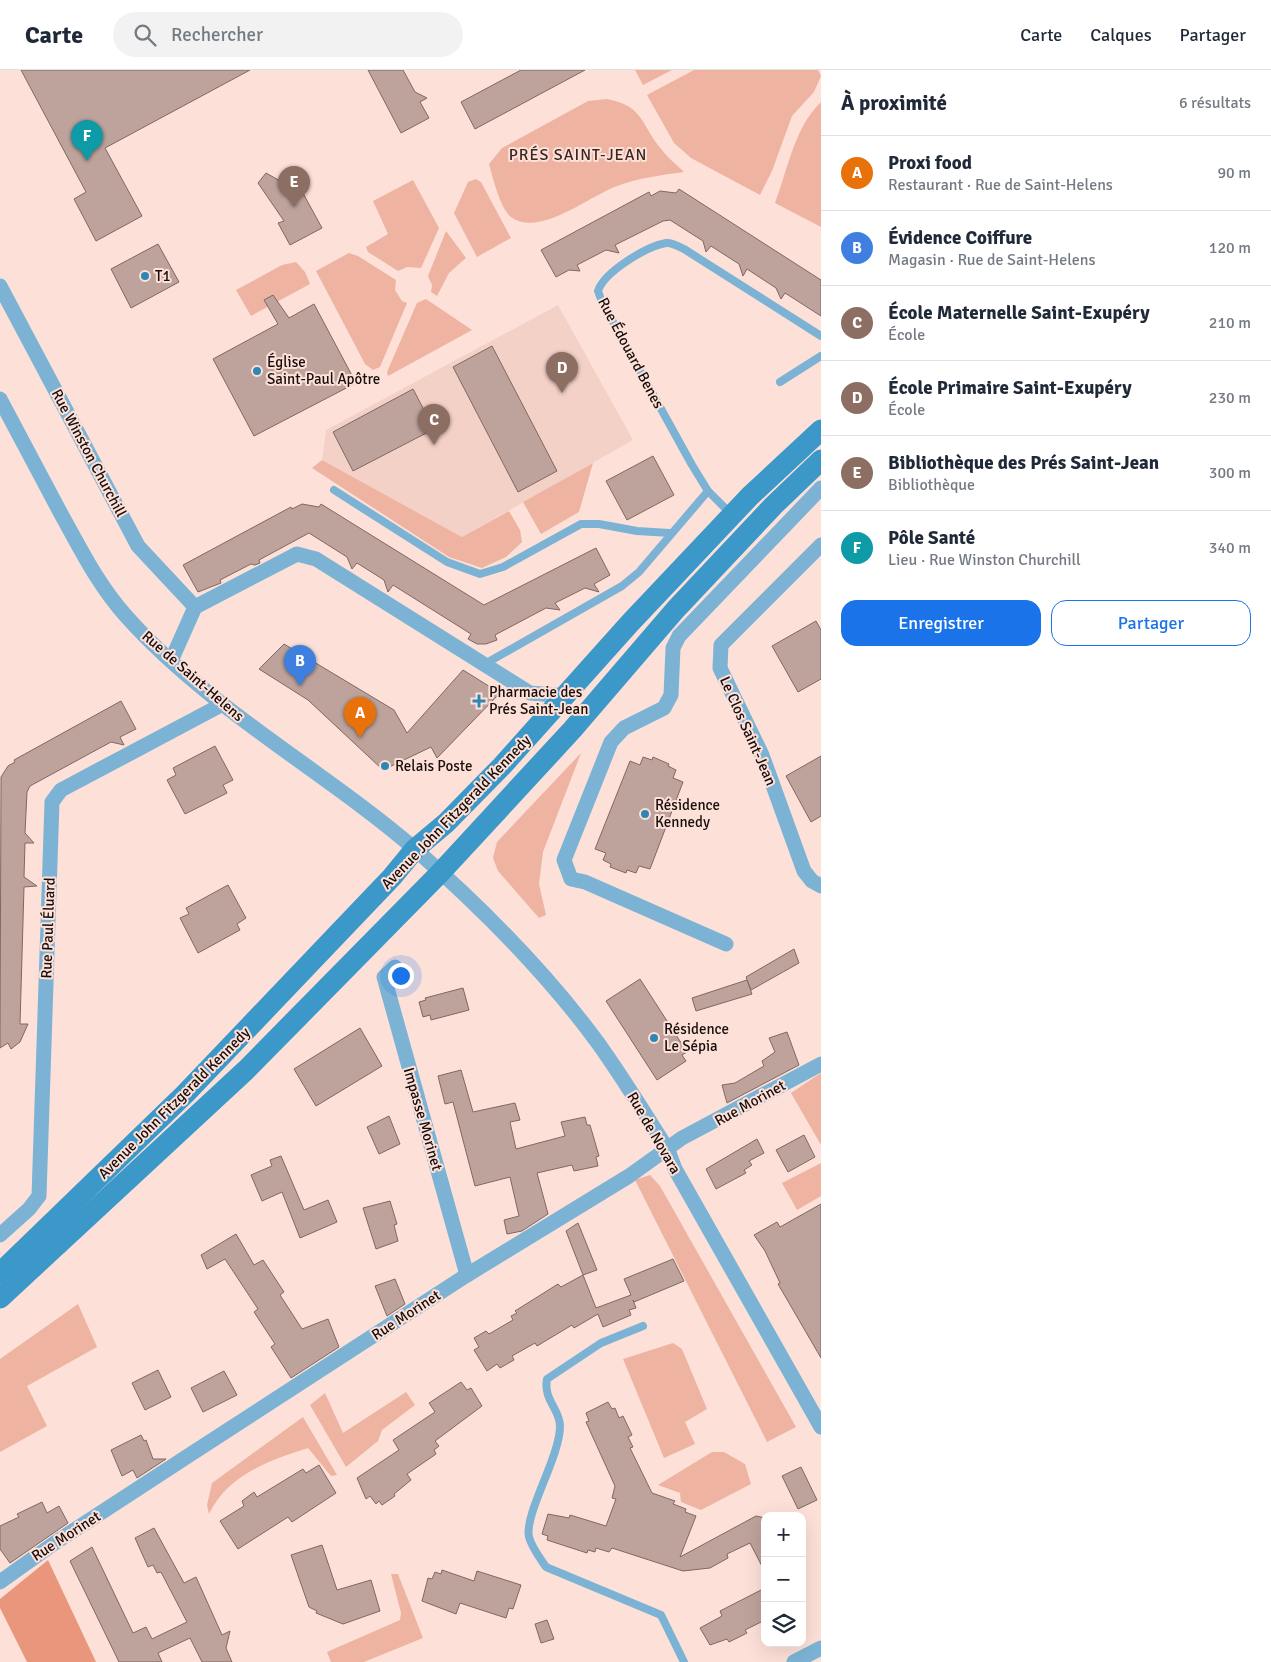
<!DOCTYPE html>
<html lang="fr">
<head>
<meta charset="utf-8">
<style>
  body { margin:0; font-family:Signika,sans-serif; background:#f2f2f3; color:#1f2937 }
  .controls { position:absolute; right:15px; bottom:15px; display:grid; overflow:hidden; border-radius:10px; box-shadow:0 5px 20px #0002 }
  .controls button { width:45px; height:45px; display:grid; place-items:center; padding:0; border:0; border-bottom:1px solid #e0e1e3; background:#fff; color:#1f2937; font:25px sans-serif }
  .you { position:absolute; left:400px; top:905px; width:18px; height:18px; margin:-12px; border:4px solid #fff; border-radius:50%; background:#1a73e8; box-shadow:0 0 0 8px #1a73e833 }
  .badge { display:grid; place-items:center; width:32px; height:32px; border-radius:50%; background:#1a73e8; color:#fff; font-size:16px; font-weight:700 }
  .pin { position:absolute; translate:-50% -41px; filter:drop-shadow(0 1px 2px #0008) }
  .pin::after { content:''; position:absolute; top:26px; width:18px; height:15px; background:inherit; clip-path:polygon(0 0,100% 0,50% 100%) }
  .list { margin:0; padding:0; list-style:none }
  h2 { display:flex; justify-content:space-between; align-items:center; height:65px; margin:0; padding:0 20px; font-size:21px }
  h2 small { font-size:16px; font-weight:400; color:#747a83 }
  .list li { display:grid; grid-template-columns:32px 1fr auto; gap:15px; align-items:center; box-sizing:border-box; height:75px; padding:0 20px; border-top:1px solid #e0e1e3 }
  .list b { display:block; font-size:19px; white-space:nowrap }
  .list p { margin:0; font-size:16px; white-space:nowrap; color:#747a83 }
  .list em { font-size:16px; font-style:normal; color:#747a83 }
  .actions { display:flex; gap:10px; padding:15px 20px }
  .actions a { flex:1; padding:11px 0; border:1px solid #1a73e8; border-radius:15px; text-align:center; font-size:18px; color:#1a73e8 }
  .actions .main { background:#1a73e8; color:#fff }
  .icon { flex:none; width:28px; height:28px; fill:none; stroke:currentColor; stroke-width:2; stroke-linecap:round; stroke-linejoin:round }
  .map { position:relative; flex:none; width:821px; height:1592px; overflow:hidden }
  header { display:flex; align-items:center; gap:30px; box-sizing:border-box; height:70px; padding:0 25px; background:#fff; border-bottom:1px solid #e0e1e3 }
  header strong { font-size:24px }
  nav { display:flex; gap:28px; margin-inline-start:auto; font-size:18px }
  .search { width:350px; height:45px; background:#f2f2f3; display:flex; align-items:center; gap:12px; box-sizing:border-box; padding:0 18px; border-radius:28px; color:#747a83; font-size:19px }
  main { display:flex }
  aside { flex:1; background:#fff }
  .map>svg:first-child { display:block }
  .built { fill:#f4d1c7 }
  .green { fill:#eeb3a1 }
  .forest { fill:#e9967d }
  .building { fill:#bda39b; stroke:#806861 }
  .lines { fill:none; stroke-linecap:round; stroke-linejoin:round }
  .service { stroke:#7cb3d5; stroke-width:8 }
  .minor { stroke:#7cb3d5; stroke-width:15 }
  .secondary { stroke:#3b98c9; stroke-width:21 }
  .poi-dot { fill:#2e86b5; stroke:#fde1d9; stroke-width:2 }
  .labels { text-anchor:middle; stroke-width:4; stroke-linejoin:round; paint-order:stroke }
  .poi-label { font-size:15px; fill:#170e0c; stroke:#fde1d9; text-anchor:start }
  .street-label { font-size:15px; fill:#170e0c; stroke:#fde1d9 }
  .neighbourhood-label { font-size:16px; letter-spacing:1px; fill:#3a2620; stroke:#fde1d9 }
</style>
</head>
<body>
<header>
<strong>Carte</strong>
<div class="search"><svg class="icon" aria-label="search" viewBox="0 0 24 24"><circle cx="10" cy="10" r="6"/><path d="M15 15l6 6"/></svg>Rechercher</div>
<nav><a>Carte</a><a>Calques</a><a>Partager</a></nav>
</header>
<main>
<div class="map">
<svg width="821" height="1592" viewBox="0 0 821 1592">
  <rect width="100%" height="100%" fill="#fde1d9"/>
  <path class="built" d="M558,235L633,370L462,467L322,390L326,360Z"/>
  <g class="green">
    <path d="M635,0H672L643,15Z"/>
    <path d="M694,0H818L821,6L814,22L792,46L772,101L760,125L691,88L674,73L647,25Z"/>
    <path d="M607,29C645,36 641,56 662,80C668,88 677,95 684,102C661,105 639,108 617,116C589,126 539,168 511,147C500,138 493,108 489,94L502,78L588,31Z"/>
    <path d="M821,32V157L775,133C788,99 794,58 821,32Z"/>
    <path d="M476,109L481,112L511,168L477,187L454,143L468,112Z"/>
    <path d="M413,110L439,158L421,198L407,197L398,201L368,182L366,177L388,164L373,131Z"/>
    <path d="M446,161L466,188L449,203L437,226L431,222L432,215L428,206Z"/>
    <path d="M349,183L358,186L396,210L395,220L402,231L407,233L380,297L373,300L365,294L316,201Z"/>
    <path d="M296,192L305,202L310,214L251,246L236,220L282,195Z"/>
    <path d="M426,229L472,260L388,306L387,302L417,233Z"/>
    <path d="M322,390L462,467L509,441L520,460L522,472L506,487L482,498L449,487L312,398Z"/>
    <path d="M593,393L579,442L541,464L523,432Z"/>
    <path d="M581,683L543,782L539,814L546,845L539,848L498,801L493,788L497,772Z"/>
    <path d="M821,1003V1075L791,1023Z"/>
    <path d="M821,1093V1126L797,1140L782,1113Z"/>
    <path d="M650,1105L660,1116L796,1357L767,1372L635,1110Z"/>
    <path d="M78,1234L97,1277L27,1316L47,1356L0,1382V1289Z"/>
    <path d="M673,1273L682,1279L707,1339L685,1352L695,1374L664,1388L623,1289Z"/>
    <path d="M406,1322L415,1335L382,1360L378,1371L346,1397L310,1335L325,1323L343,1363Z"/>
    <path d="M303,1347L337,1405L331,1406L308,1378C270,1390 227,1405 209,1444L207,1435L212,1413Z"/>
    <path d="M712,1382H724L745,1394L751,1414L701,1440L681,1432L680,1423L658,1415Z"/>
    <path d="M391,1504H398L423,1568L364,1592H331L327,1582L400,1550L401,1543Z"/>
  </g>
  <path class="forest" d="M48,1490L96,1592H27L0,1538V1529Z"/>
  <g class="building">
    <path d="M21,0H250L105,78L142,146L96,171L74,129L86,122Z"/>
    <path d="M368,0H403L415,22L427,28L420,32L429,48L401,63Z"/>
    <path d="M521,0H585L475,59L461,32Z"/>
    <path d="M266,103L282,112L292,103L322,158L290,175L278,153L284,151L258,113Z"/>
    <path d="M679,119L821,210V246L785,223L781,229L776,218L747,199L743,206L739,194L711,176L706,182L703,171L670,150L663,151L615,175L619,183L606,180L577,195L580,201L569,200L556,207L541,180L649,122L651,126L660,121L676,123Z"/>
    <path d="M158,174L179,212L131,238L111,199Z"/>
    <path d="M273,225L289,248L314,234L356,313L254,366L213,289L278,254L264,230Z"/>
    <path d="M492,276L557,401L518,422L453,297Z"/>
    <path d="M413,319L434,359L353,401L333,362Z"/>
    <path d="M653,386L674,425L627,450L606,411Z"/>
    <path d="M302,434L319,437L321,434L484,535L596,478L610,505L594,514L599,522L585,518L555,533L560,540L546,538L495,565L497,570L486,574H477L468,569L471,564L393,515L388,522L384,510L357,493L352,499L347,487L309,463L259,490L260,493L255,495L251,494L220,510L221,513L198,522L183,495L291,437L292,439Z"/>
    <path d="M816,551L821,560V609L798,622L772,576Z"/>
    <path d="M284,574L394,640L407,663L463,600L500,623L437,688L431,677L383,700L308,630L259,599Z"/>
    <path d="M121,631L136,659L120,667L124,675L111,672L30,716L27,722L25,763L34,773H25L24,807L37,816L24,817L20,954H28L20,972L11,979L8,973L0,978L1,707L8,696L15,692L14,690Z"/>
    <path d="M215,676L233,710L223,715L227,723L185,744L167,710L176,705L173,698Z"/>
    <path d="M821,686V746L811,752L786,706Z"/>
    <path d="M643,687L652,690L653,687L669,694L668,696L676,700L673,708L683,712L650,799L639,796L636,803L627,800L626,803L610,797L611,794L603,790L606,783L595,779L630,691L640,695Z"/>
    <path d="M228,815L246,848L237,854L240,860L198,883L180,848L189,844L186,838Z"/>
    <path d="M794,879L799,893L751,920L746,907Z"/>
    <path d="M640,909L687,982L682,985L686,991L657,1010L606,931Z"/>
    <path d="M747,910L752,924L696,941L692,928Z"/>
    <path d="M463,918L469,940L431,950L430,945L423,947L419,932L426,930L425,928Z"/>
    <path d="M360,958L382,996L316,1036L294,999Z"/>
    <path d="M787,962L799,995L727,1033L722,1015L735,1013L764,996L762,991L775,982L769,968Z"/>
    <path d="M461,1000L473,1042L515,1033L520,1050L510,1052L516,1079L565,1066L561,1052L585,1047L587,1055H590L599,1086L596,1087L598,1096L574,1101L572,1095L537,1103L548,1144L522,1161L507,1164L504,1150L519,1146L510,1107L475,1116L453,1032L445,1034L438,1006Z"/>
    <path d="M389,1046L400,1074L379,1084L367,1057Z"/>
    <path d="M804,1065L815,1087L788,1102L776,1080Z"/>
    <path d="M757,1069L764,1083L749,1091L752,1095L744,1100L746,1103L716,1119L706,1099Z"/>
    <path d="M281,1086L304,1140L328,1130L337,1152L300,1168L282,1122L262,1131L251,1105L272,1096L270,1090Z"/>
    <path d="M390,1131L397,1154L394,1155L398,1171L376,1179L363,1138Z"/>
    <path d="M821,1134V1288L778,1214L780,1213L765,1181L754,1165L777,1152L780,1157Z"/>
    <path d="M578,1153L597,1200L583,1205L566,1161Z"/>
    <path d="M236,1164L254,1195L263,1190L284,1222L280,1225L302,1259L328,1249L339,1277L291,1308L271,1277L275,1274L254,1242L258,1239L225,1189L207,1199L201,1185Z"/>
    <path d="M673,1189L684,1211L634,1232L633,1230L636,1238L629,1240L631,1245L603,1257L598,1244L574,1258L572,1255L537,1276L535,1273L512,1286L514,1290L500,1298L497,1294L487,1301L474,1280L479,1277L474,1268L486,1261L489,1264L513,1250L511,1246L517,1243L515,1241L558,1214L561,1217L583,1205L596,1238L631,1225L624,1209Z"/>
    <path d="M395,1209L405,1234L387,1246L375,1216Z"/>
    <path d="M158,1300L171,1327L145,1340L132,1313Z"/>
    <path d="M224,1301L237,1325L203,1342L191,1318Z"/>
    <path d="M461,1312L467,1320L471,1318L482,1336L435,1371L439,1376L434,1380L436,1384L407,1404L411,1410L394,1424L395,1426L382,1435L379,1431L376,1434L370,1426L366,1429L357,1408L399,1380L393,1370L435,1342L429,1333Z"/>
    <path d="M608,1332L612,1339L615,1338L619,1348L623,1346L632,1365L628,1367L633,1377L630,1378L652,1423L675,1431L673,1434L686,1439L685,1442L696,1446L680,1487L756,1446L765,1448V1502L750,1473L727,1484L728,1488L710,1498L683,1501L612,1478L609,1482L596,1478L595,1482L588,1480L587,1483L547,1470L548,1466L542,1464L548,1444L569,1448L570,1445L606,1456L616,1429L612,1428L615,1416L586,1352L589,1351L586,1343Z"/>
    <path d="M141,1365L144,1371L146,1370L153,1389H166L137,1408L133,1400L122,1406L111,1380Z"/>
    <path d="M319,1395L336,1423L292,1452L288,1447L238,1479L220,1451L244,1436L242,1431L254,1422L257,1427L303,1399L306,1403Z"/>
    <path d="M801,1397L817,1430L798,1439L782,1406Z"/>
    <path d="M42,1432L47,1443L59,1436L68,1453L10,1493L0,1479V1456L19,1447L17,1444Z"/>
    <path d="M154,1458L184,1513L196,1507L222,1565L230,1561L226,1578L232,1592H202L190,1568L158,1583L162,1592H119L70,1491L92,1477L133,1563L146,1557L152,1569L187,1552L161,1502L157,1503L153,1495L148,1497L135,1468Z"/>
    <path d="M322,1475L337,1520L371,1510L380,1541L343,1554L316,1543L317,1541L309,1537L291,1485Z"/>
    <path d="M442,1500L474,1511L477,1501L521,1515L513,1539L509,1538L506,1548L460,1533L456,1544L422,1531L428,1508L432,1509L435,1502L441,1504Z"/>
    <path d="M765,1518V1550L745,1560L747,1563L729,1572L727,1569L710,1575L700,1558L722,1546L720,1541Z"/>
    <path d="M547,1550L554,1569L541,1573L535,1554Z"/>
  </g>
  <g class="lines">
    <g class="service">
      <path d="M780,312L821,286"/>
      <path d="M334,420L447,492L480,504L503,497L581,454H599L637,461L670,463"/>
      <path d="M732,445L708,421L692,395L602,232L598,221C604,202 647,176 666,173C672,172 679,177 684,179L821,266"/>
      <path d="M483,595L622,516L639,502L708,421"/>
      <path d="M643,1256L601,1273L547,1309C543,1330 560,1339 560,1356C560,1387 524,1444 529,1467C532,1478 540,1488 546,1497L661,1545L684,1592"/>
    </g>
    <g class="minor">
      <path d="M0,216L138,476L195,537"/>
      <path d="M0,329C20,367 40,405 60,442C80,478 98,515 126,546C209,639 322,699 416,780C482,838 546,902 598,973C623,1008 645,1044 668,1080L675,1099L821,1357"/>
      <path d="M821,475L721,575L720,598L762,685L804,801L812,811L821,816"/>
      <path d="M171,591L195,537L297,484L316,489L530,623L565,626"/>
      <path d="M726,874L585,812L571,809L564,790L611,672L624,658L664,638L671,625L673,578L679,566L821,418"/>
      <path d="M395,897L384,907L467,1205"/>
      <path d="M0,1165L29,1139L39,1126L52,732L61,720L223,634"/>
      <path d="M0,1512L56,1472L191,1384L467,1205L629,1106L682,1068L821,994"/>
      <path d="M794,1592L821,1578"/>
    </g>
    <g class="secondary">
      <path d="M0,1203L185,1024L392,807L415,779L446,753L502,696L630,553L750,426L821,360"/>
      <path d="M0,1228L246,1000L440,803L572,660L676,539L774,435L821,390"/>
    </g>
  </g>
  <g class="poi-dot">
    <circle cx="145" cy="206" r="5"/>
    <circle cx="257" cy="301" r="5"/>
    <path d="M476.5 623.5h5v5h5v5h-5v5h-5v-5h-5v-5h5z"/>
    <circle cx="385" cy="696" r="5"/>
    <circle cx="645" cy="744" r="5"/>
    <circle cx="654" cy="968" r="5"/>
  </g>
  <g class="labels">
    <g class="poi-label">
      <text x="155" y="211">T1</text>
      <text x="267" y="297">Église<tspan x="267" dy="17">Saint-Paul Apôtre</tspan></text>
      <text x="489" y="627">Pharmacie des<tspan x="489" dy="17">Prés Saint-Jean</tspan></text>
      <text x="395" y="701">Relais Poste</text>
      <text x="655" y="740">Résidence<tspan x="655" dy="17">Kennedy</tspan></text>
      <text x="664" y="964">Résidence<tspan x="664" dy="17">Le Sépia</tspan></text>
    </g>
    <g class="street-label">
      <text transform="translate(631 283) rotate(62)" y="5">Rue Édouard Benes</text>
      <text transform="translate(89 383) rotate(62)" y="5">Rue Winston Churchill</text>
      <text transform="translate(193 606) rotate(41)" y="5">Rue de Saint-Helens</text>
      <text transform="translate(748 661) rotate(66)" y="5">Le Clos Saint-Jean</text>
      <text transform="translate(456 742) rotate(-46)" y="5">Avenue John Fitzgerald Kennedy</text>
      <text transform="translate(48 858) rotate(-88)" y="5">Rue Paul Éluard</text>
      <text transform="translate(174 1033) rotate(-45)" y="5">Avenue John Fitzgerald Kennedy</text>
      <text transform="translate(750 1033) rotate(-29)" y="5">Rue Morinet</text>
      <text transform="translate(423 1049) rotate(74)" y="5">Impasse Morinet</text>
      <text transform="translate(654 1063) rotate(60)" y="5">Rue de Novara</text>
      <text transform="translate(406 1245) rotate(-33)" y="5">Rue Morinet</text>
      <text transform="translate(66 1466) rotate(-33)" y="5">Rue Morinet</text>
    </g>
    <g class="neighbourhood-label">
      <text x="578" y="90">PRÉS SAINT-JEAN</text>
    </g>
  </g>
</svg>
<div class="controls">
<button>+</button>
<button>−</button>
<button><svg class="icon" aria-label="layers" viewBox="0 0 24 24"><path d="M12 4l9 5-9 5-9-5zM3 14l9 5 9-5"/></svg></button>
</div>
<div class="you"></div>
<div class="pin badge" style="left:360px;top:668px;background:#e8710a">A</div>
<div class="pin badge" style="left:300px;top:616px;background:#3f7fe0">B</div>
<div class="pin badge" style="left:434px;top:375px;background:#8d6e63">C</div>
<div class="pin badge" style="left:562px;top:323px;background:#8d6e63">D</div>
<div class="pin badge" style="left:294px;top:137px;background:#8d6e63">E</div>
<div class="pin badge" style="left:87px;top:91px;background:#0f9aa8">F</div>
</div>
<aside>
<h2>À proximité<small>6 résultats</small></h2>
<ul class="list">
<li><span class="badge" style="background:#e8710a">A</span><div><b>Proxi food</b><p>Restaurant · Rue de Saint-Helens</p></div><em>90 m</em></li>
<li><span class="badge" style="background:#3f7fe0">B</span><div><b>Évidence Coiffure</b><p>Magasin · Rue de Saint-Helens</p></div><em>120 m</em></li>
<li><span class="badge" style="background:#8d6e63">C</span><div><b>École Maternelle Saint-Exupéry</b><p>École</p></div><em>210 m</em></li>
<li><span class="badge" style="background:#8d6e63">D</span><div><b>École Primaire Saint-Exupéry</b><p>École</p></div><em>230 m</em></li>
<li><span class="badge" style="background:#8d6e63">E</span><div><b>Bibliothèque des Prés Saint-Jean</b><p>Bibliothèque</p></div><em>300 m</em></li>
<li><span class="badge" style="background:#0f9aa8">F</span><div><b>Pôle Santé</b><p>Lieu · Rue Winston Churchill</p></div><em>340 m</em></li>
</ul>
<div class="actions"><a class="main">Enregistrer</a><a>Partager</a></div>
</aside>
</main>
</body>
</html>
